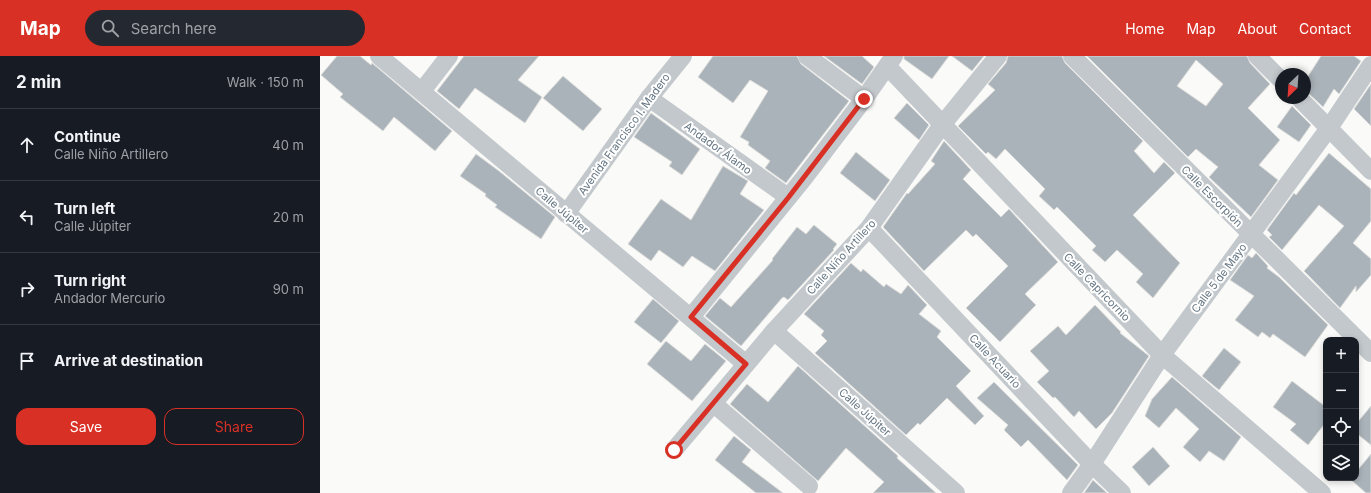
<!DOCTYPE html>
<html lang="en">
<head>
<meta charset="utf-8">
<style>
  body { margin:0; font-family:Inter,sans-serif; background:#242831; color:#f1f3f6 }
  .controls { position:absolute; right:12px; bottom:12px; display:grid; overflow:hidden; border-radius:8px; box-shadow:0 2px 6px #0003 }
  .controls button { width:36px; height:36px; display:grid; place-items:center; padding:0; border:0; border-bottom:1px solid #363941; background:#171b24; color:#f1f3f6; font:20px sans-serif }
  .compass { position:absolute; left:955px; top:12px; width:36px; height:36px; border-radius:50%; background:#171b24; box-shadow:0 2px 6px #0003; rotate:205deg }
  .stop { position:absolute; width:12px; height:12px; margin:-9px; border:3px solid #d93025; border-radius:50%; background:#fff }
  .stop.end { background:#d93025; border-color:#fff; box-shadow:0 1px 4px #0008 }
  .list { margin:0; padding:0; list-style:none }
  h2 { display:flex; justify-content:space-between; align-items:center; height:52px; margin:0; padding:0 16px; font-size:17px }
  h2 small { font-size:13px; font-weight:400; color:#9ea1a6 }
  .list li { display:grid; grid-template-columns:26px 1fr auto; gap:12px; align-items:center; box-sizing:border-box; height:72px; padding:0 16px; border-top:1px solid #363941 }
  .list b { display:block; font-size:15px; white-space:nowrap }
  .list p { margin:0; font-size:13px; white-space:nowrap; color:#9ea1a6 }
  .list em { font-size:13px; font-style:normal; color:#9ea1a6 }
  .actions { display:flex; gap:8px; padding:12px 16px }
  .actions a { flex:1; padding:9px 0; border:1px solid #d93025; border-radius:12px; text-align:center; font-size:14px; color:#d93025 }
  .actions .main { background:#d93025; color:#fff }
  .icon { flex:none; width:22px; height:22px; fill:none; stroke:currentColor; stroke-width:2; stroke-linecap:round; stroke-linejoin:round }
  .map { position:relative; flex:none; width:1051px; height:437px; overflow:hidden }
  header { display:flex; align-items:center; gap:24px; box-sizing:border-box; height:56px; padding:0 20px; background:#d93025; color:#fff }
  header strong { font-size:19px }
  nav { display:flex; gap:22px; margin-inline-start:auto; font-size:14px }
  .search { width:280px; height:36px; background:#242831; display:flex; align-items:center; gap:10px; box-sizing:border-box; padding:0 14px; border-radius:22px; color:#9ea1a6; font-size:15px }
  main { display:flex }
  aside { flex:1; background:#171b24 }
  .map>svg:first-child { display:block }
  .building { fill:#aab3b9; stroke:#dcdcda; fill-rule:evenodd }
  .lines { fill:none; stroke-linecap:round; stroke-linejoin:round }
  .minor { stroke:#c3c8cc; stroke-width:18 }
  .route { stroke:#d93025; stroke-width:5 }
  .labels { text-anchor:middle; stroke-width:4; stroke-linejoin:round; paint-order:stroke }
  .street-label { font-size:11px; fill:#657683; stroke:#fff }
</style>
</head>
<body>
<header>
<strong>Map</strong>
<div class="search"><svg class="icon" aria-label="search" viewBox="0 0 24 24"><circle cx="10" cy="10" r="6"/><path d="M15 15l6 6"/></svg>Search here</div>
<nav><a>Home</a><a>Map</a><a>About</a><a>Contact</a></nav>
</header>
<main>
<aside>
<h2>2 min<small>Walk · 150 m</small></h2>
<ul class="list">
<li><svg class="icon" aria-label="ahead" viewBox="0 0 24 24"><path d="M12 20V5M6 11l6-6 6 6"/></svg><div><b>Continue</b><p>Calle Niño Artillero</p></div><em>40 m</em></li>
<li><svg class="icon" aria-label="left" viewBox="0 0 24 24"><path d="M17 20v-9H6M10 6l-5 5 5 5"/></svg><div><b>Turn left</b><p>Calle Júpiter</p></div><em>20 m</em></li>
<li><svg class="icon" aria-label="right" viewBox="0 0 24 24"><path d="M7 20v-9h11M14 6l5 5-5 5"/></svg><div><b>Turn right</b><p>Andador Mercurio</p></div><em>90 m</em></li>
<li><svg class="icon" aria-label="arrive" viewBox="0 0 24 24"><path d="M6 21V4h12l-3 4 3 4H6"/></svg><div><b>Arrive at destination</b></div></li>
</ul>
<div class="actions"><a class="main">Save</a><a>Share</a></div>
</aside>
<div class="map">
<svg width="1051" height="437" viewBox="0 0 1051 437">
  <rect width="100%" height="100%" fill="#fafaf8"/>
  <g class="building">
    <path d="M17,0H40L51,9L52,7L132,75L115,95L74,61L63,75L20,41L23,38L1,19Z"/>
    <path d="M144,0H219L198,24L222,41L205,67L155,32L139,53L117,35Z"/>
    <path d="M393,0H477L481,8L529,45L466,127L445,112L450,105L428,89L429,86L420,81L448,35L430,24L413,47L378,21Z"/>
    <path d="M504,0H542L554,11L542,28Z"/>
    <path d="M584,0H629L612,23L584,3Z"/>
    <path d="M632,0H664L652,15Z"/>
    <path d="M688,0H742L745,7L823,85L814,95L834,117L844,106L855,117L813,159L860,207L833,242L816,226L823,218L797,194L785,206L772,194L776,190L737,151L734,154L719,140L725,133L685,93L676,103L668,96L666,98L638,70L675,34L668,28L686,7Z"/>
    <path d="M767,0H927L930,7L950,28L928,52L960,84L939,109L958,124L931,161L889,121L898,111L876,93L868,101ZM876,4L903,28L886,50L857,30Z"/>
    <path d="M1001,0H1034L1041,5L1019,38L1014,33L1003,51L985,34V25Z"/>
    <path d="M243,20L282,53L263,75L223,42Z"/>
    <path d="M1051,28V70L1034,53Z"/>
    <path d="M587,47L609,69L599,84L574,62Z"/>
    <path d="M972,50L991,69L979,86L957,71Z"/>
    <path d="M331,57L380,93L362,119L349,110L352,106L314,81Z"/>
    <path d="M624,85L651,114L643,123L681,161L689,153L738,206L705,238L716,249L680,286L646,252L688,210L656,178L653,181L646,174L604,215L563,171L587,137L588,138L615,108L611,105Z"/>
    <path d="M536,96L570,124L555,145L520,117Z"/>
    <path d="M1009,97L1051,133V165L1033,187L1051,203V219L1036,236V230L1020,252L984,215L1024,170L999,149L962,194L949,181L952,179L947,174L974,137L976,139Z"/>
    <path d="M156,98L179,115L235,161L221,183L175,151L177,149L165,140L166,138L140,120Z"/>
    <path d="M403,110L428,125L420,138L444,154L395,215L372,200L363,211L339,194L331,205L308,188L341,143L371,164Z"/>
    <path d="M494,169L517,188L513,193L514,194L468,244L464,241L462,242L421,290L385,260L400,242L411,251L453,204L452,203L477,171L486,178Z"/>
    <path d="M936,197L948,210L947,212L959,221L1008,269L985,301L953,278L950,282L942,276L938,281L915,264L934,240L910,224L928,199L932,202Z"/>
    <path d="M531,207L541,216L543,213L564,231L566,228L581,238L588,229L607,249L599,258L621,275L617,281L651,315L636,330L664,360L655,369L627,342L600,369L598,367L586,379L495,297L507,285L501,279L504,275L484,258Z"/>
    <path d="M333,243L359,265L341,287L314,266Z"/>
    <path d="M775,249L801,276L800,277L829,300L792,357L776,373L759,355L754,361L735,341L733,342L717,326L729,315L710,295L738,270L746,279Z"/>
    <path d="M346,285L371,305L385,288L406,305L372,345L327,308Z"/>
    <path d="M904,292L921,306L899,334L882,320Z"/>
    <path d="M478,310L578,400L577,402L616,437H553L564,426L526,392L498,425L410,348L427,328L448,346Z"/>
    <path d="M852,321L921,381L904,405L889,395L880,406L863,391L879,373L856,352L839,372L825,360L832,343Z"/>
    <path d="M972,325L1006,351V366L988,389L970,374L976,368L953,351Z"/>
    <path d="M674,326L758,409L747,424L708,384L701,391L684,374L688,369L657,342Z"/>
    <path d="M1051,350V389L1036,377V368Z"/>
    <path d="M414,380L431,394L422,406L463,437H436L395,404Z"/>
    <path d="M833,391L850,410L829,430L812,411Z"/>
    <path d="M1051,398V437H1046L1030,423L1036,422V416Z"/>
    <path d="M773,424L787,437H764Z"/>
  </g>
  <g class="lines">
    <g class="minor">
      <path d="M59,0L426,308"/>
      <path d="M487,0L544,43"/>
      <path d="M752,0L1051,297"/>
      <path d="M937,0L961,24"/>
      <path d="M567,10L842,299L1002,437"/>
      <path d="M102,35L129,0"/>
      <path d="M329,42L468,141"/>
      <path d="M979,42L1051,115"/>
      <path d="M246,158L329,42L363,0"/>
      <path d="M549,172L772,408L802,437"/>
      <path d="M371,261L484,122L544,43L574,0"/>
      <path d="M454,275L636,437"/>
      <path d="M394,348L489,430"/>
      <path d="M354,394L454,275L549,172L622,69L678,0"/>
      <path d="M751,437L772,408L842,299L1009,72L1051,9"/>
    </g>
  </g>
  <g class="lines">
    <path class="route" d="M354,394L426,308L371,261L468,142L544,43"/>
  </g>
  <g class="labels">
    <g class="street-label">
      <text transform="translate(304 78) rotate(-54)" y="4">Avenida Francisco I. Madero</text>
      <text transform="translate(398 92) rotate(36)" y="4">Andador Álamo</text>
      <text transform="translate(892 140) rotate(45)" y="4">Calle Escorpión</text>
      <text transform="translate(242 154) rotate(40)" y="4">Calle Júpiter</text>
      <text transform="translate(521 201) rotate(-48)" y="4">Calle Niño Artillero</text>
      <text transform="translate(899 222) rotate(-53)" y="4">Calle 5 de Mayo</text>
      <text transform="translate(777 231) rotate(46)" y="4">Calle Capricornio</text>
      <text transform="translate(675 305) rotate(47)" y="4">Calle Acuario</text>
      <text transform="translate(545 356) rotate(42)" y="4">Calle Júpiter</text>
    </g>
  </g>
</svg>
<div class="controls">
<button>+</button>
<button>−</button>
<button><svg class="icon" aria-label="locate" viewBox="0 0 24 24"><circle cx="12" cy="12" r="6"/><path d="M12 2v4M12 18v4M2 12h4M18 12h4"/></svg></button>
<button><svg class="icon" aria-label="layers" viewBox="0 0 24 24"><path d="M12 4l9 5-9 5-9-5zM3 14l9 5 9-5"/></svg></button>
</div>
<svg class="compass" viewBox="-18 -18 36 36"><path d="M0-13l5 13h-10z" fill="#e53935"/><path d="M0 13l5-13h-10z" fill="#9ea1a6"/></svg>
<div class="stop" style="left:354px;top:394px"></div>
<div class="stop end" style="left:544px;top:43px"></div>
</div>
</main>
</body>
</html>
